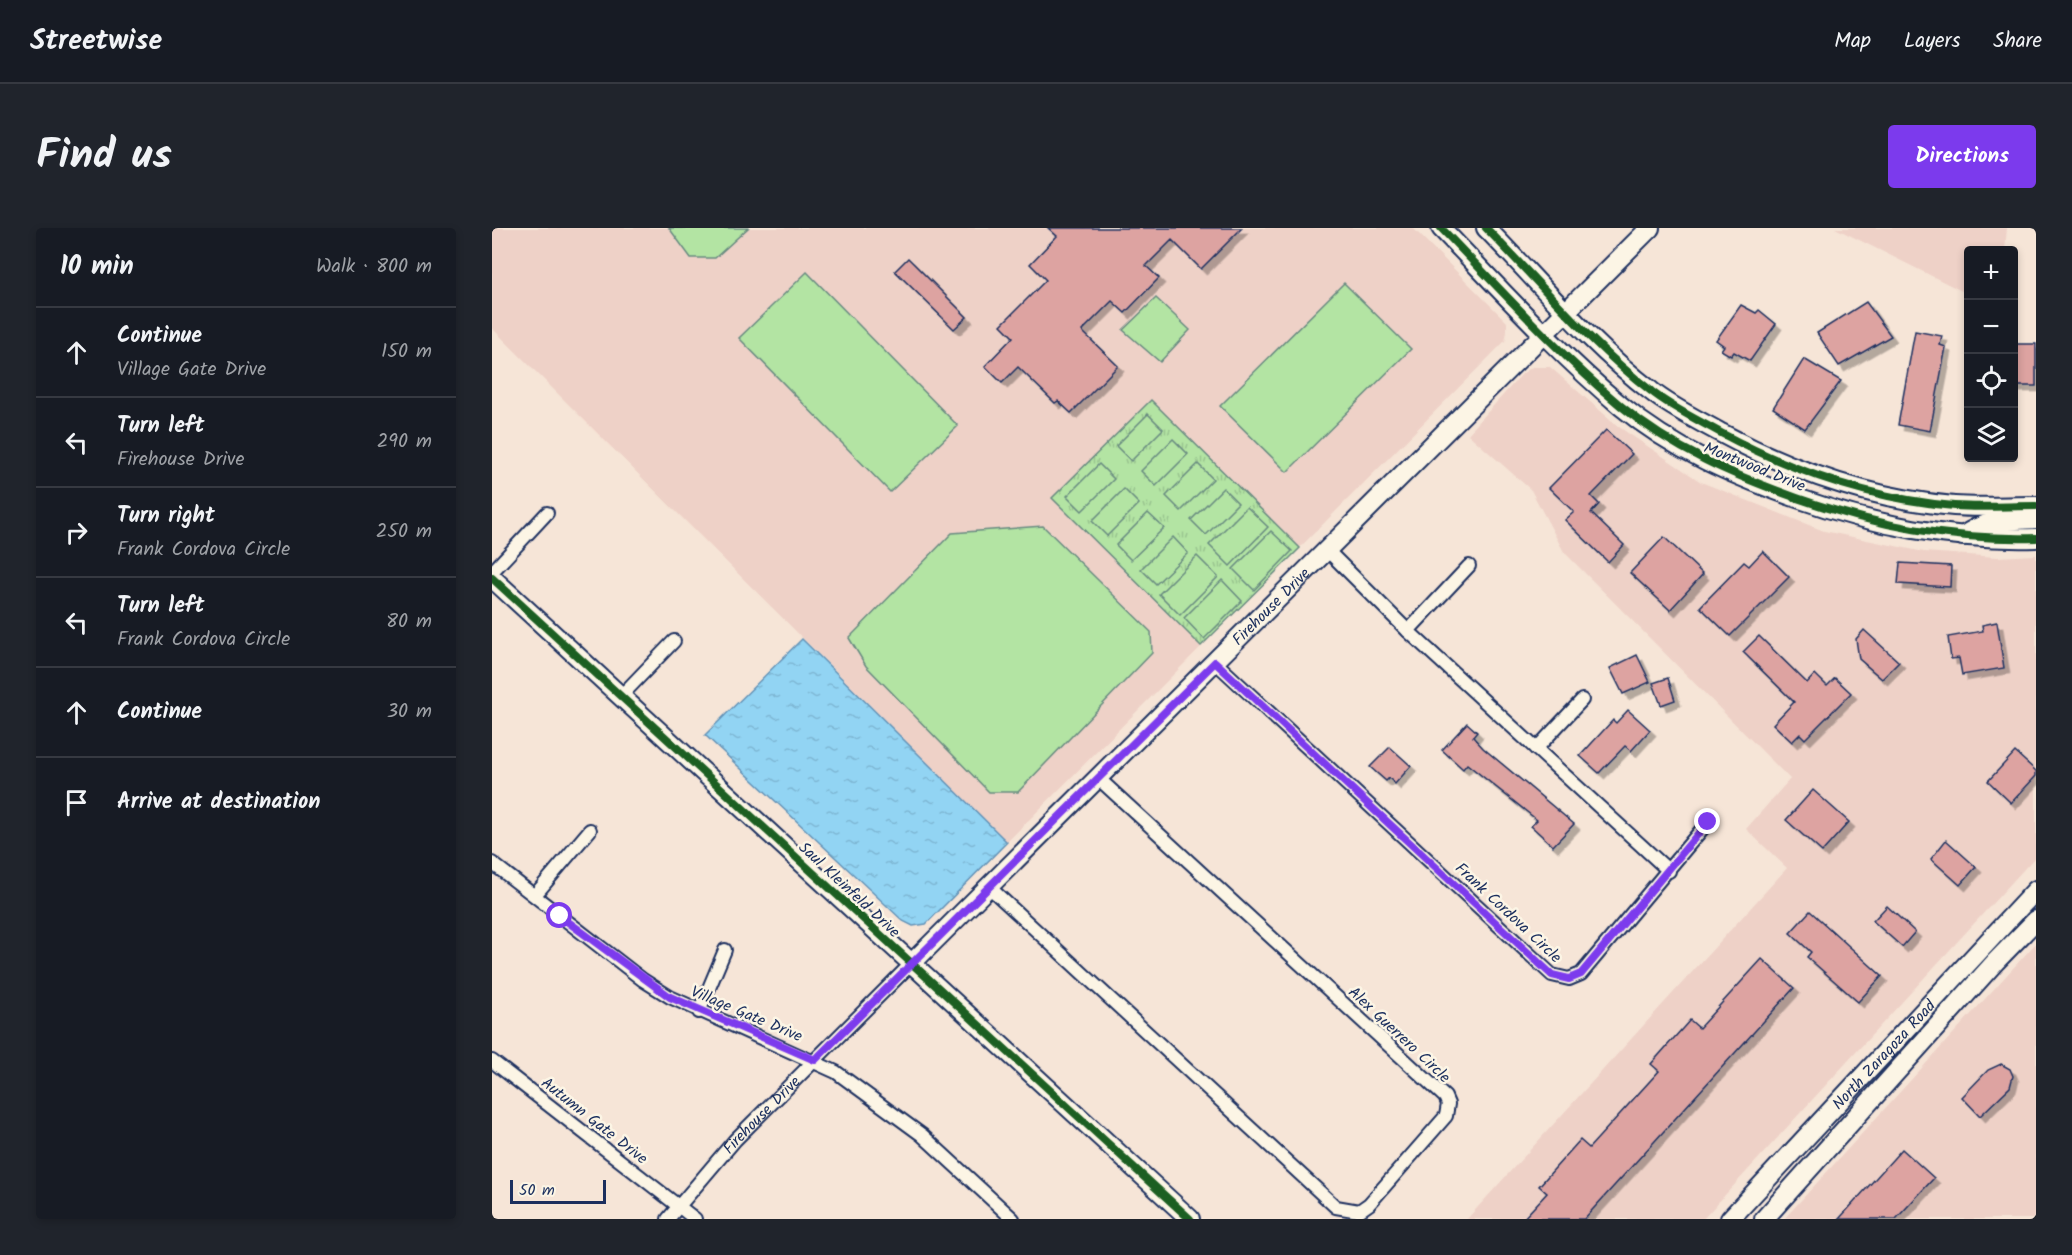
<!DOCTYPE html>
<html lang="en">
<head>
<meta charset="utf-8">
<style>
  body { margin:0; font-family:Kalam,sans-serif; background:#20242c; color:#f1f3f6 }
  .controls { position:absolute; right:18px; top:18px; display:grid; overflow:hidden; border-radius:6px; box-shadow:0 3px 9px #0003 }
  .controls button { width:54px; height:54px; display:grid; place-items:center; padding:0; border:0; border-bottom:2px solid #363941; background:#171b24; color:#f1f3f6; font:30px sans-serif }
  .scale { position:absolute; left:18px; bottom:15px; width:96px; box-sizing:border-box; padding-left:6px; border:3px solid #1b2f5e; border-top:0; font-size:16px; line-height:21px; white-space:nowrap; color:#1b2f5e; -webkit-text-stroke:4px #fcf5e5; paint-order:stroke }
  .stop { position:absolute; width:18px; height:18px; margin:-14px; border:4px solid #7c3aed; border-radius:50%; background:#fff }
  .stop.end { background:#7c3aed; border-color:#fff; box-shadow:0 2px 6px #0008 }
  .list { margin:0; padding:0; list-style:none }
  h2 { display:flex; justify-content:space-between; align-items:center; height:78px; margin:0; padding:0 24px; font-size:26px }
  h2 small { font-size:20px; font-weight:400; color:#9ea1a6 }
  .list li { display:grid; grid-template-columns:39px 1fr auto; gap:18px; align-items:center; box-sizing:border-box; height:90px; padding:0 24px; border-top:2px solid #363941 }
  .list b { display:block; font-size:22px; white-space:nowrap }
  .list p { margin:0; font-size:20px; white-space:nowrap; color:#9ea1a6 }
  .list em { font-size:20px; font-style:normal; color:#9ea1a6 }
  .icon { flex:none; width:33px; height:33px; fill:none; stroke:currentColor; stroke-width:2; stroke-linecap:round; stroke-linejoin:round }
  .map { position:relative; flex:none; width:1544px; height:991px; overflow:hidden; border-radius:6px }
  header { display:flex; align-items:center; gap:36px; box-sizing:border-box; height:84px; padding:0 30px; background:#171b24; border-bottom:2px solid #363941 }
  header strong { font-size:28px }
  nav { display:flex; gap:33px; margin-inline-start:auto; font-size:21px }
  .intro { display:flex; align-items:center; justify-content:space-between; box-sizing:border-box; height:144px; padding:0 36px }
  h1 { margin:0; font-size:42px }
  .button { padding:15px 27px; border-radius:6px; background:#7c3aed; color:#fff; font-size:21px; font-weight:700 }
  main { display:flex; gap:36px; padding:0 36px }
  aside { flex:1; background:#171b24; border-radius:6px; box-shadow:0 3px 9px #0003 }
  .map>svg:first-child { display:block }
  .built { fill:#eed1c7 }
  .grass { fill:url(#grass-tufts); stroke:#678a80; stroke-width:1.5 }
  .garden { fill:#b3e4a3; stroke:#678a80; stroke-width:1.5 }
  .water { fill:url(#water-ripples); stroke:#6292b7; stroke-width:1.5 }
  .building { fill:#dda3a1; stroke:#1b2f5e; stroke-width:1.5; filter:url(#shadow) }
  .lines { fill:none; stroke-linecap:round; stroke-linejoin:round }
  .street-casing { stroke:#1b2f5e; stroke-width:16 }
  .secondary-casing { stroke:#1b2f5e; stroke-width:22 }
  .street { stroke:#fcf5e5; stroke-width:12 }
  .secondary { stroke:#fcf5e5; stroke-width:18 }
  .cycleway-casing { stroke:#fcf5e5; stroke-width:11 }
  .cycleway { stroke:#1b5e20; stroke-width:8 }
  .route { stroke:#7c3aed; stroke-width:8 }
  .labels { text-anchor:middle; stroke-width:5; stroke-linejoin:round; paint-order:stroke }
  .street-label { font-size:16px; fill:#1b2f5e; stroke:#fcf5e5 }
</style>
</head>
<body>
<header>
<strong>Streetwise</strong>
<nav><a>Map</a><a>Layers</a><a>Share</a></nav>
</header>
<div class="intro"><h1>Find us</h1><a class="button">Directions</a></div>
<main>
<aside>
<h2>10 min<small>Walk · 800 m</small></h2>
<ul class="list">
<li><svg class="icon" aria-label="ahead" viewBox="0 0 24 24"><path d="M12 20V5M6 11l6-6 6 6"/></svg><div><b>Continue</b><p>Village Gate Drive</p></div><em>150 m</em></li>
<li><svg class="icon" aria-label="left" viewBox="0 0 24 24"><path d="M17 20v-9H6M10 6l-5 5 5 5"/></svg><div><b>Turn left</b><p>Firehouse Drive</p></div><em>290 m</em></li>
<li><svg class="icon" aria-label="right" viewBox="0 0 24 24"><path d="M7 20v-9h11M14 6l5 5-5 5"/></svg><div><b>Turn right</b><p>Frank Cordova Circle</p></div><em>250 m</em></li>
<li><svg class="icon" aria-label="left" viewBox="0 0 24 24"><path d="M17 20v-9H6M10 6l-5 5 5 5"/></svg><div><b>Turn left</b><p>Frank Cordova Circle</p></div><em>80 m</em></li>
<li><svg class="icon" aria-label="ahead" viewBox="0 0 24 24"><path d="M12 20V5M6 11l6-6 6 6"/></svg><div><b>Continue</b></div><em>30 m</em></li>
<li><svg class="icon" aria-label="arrive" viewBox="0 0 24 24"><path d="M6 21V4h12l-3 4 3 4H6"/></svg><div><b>Arrive at destination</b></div></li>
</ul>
</aside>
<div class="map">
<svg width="1544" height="991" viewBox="0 0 1544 991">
  <defs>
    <pattern id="grass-tufts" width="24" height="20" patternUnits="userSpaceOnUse" patternTransform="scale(1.5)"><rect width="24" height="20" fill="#b3e4a3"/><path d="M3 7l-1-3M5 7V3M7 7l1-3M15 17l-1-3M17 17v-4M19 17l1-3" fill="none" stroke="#99c48f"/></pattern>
    <pattern id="water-ripples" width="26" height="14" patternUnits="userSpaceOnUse" patternTransform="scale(1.5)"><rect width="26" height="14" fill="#92d4f3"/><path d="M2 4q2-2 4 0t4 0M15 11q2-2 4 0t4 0" fill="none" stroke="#7db6d3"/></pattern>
    <filter id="shadow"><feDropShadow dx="5.5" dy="5.5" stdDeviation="0" flood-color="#0004"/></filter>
  </defs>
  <rect width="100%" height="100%" fill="#f6e5d7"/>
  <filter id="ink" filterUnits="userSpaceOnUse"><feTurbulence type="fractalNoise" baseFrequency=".0167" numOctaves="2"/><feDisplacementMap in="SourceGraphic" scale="12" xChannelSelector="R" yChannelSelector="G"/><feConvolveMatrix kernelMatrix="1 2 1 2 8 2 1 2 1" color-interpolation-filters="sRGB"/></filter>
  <g filter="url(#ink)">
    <g class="built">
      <path d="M0,0H921L1015,94V104L1013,113L515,614L0,100Z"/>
      <path d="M1343,0H1515L1513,22H1476V66Z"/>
      <path d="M1040,139H1058L1127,199L1209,254L1332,303L1432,324L1505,329L1544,327V628L1211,991H975L1295,640L1254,601L1298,551L1072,324L1039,262L976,206L1030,146Z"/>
      <path d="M1544,715V991H1292Z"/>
    </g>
    <path class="grass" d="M659,172L808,320L709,418L560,270Z"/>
    <g class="garden">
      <path d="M177,0H256L223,30H199Z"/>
      <path d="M315,44L466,198L398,264L247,110Z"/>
      <path d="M852,55L919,121L795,244L728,178Z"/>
      <path d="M664,70L698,102L668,134L631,102Z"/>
      <path d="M656,186L671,201L639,233L624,218Z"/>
      <path d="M681,211L696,226L664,258L649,243Z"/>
      <path d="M607,236L622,251L590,283L575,268Z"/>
      <path d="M706,236L721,251L689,283L674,268Z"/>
      <path d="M731,260L746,275L714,307L699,292Z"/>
      <path d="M632,261L647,276L615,308L600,293Z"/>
      <path d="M755,279L776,299L738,338L717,317Z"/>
      <path d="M656,285L672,300L639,332L624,317Z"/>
      <path d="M551,298L659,404L660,425L526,564H497L374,438L357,410L460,305Z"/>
      <path d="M779,303L800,323L762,362L741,341Z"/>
      <path d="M681,309L696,325L664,356L649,341Z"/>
      <path d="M705,328L726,349L688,387L667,366Z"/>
      <path d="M730,352L750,373L712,411L692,390Z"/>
    </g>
    <path class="water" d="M310,411L515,614L434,696L421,698L411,693L213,507Z"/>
    <g class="building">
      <path d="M556,0H750L709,41L680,12L654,38L667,50L633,85L620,73L590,103L626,138L579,185L566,173L563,175L526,139L510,155L493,138L521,109L509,97L554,52L538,36L565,8Z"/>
      <path d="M416,30L475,89L462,101L403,43Z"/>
      <path d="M1374,74L1399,108L1347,138L1325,105Z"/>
      <path d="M1249,77L1264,85L1267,82L1284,96L1258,133L1242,124L1239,128L1229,122L1232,118L1224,112Z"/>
      <path d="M1423,103L1450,108L1448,117L1454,119L1438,203L1406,197Z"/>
      <rect x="1521" y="116" width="23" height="42"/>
      <path d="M1312,131L1349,153L1313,201L1281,180Z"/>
      <path d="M1114,202L1140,226L1099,268L1107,276L1099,285L1132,317L1116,334L1073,292L1082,284L1057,260Z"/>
      <path d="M1172,309L1211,346L1178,382L1138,345Z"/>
      <path d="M1271,323L1297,349L1238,408L1208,379L1252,334L1257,338Z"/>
      <path d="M1408,335L1459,338L1458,359L1406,356Z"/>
      <path d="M1505,394L1512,440L1470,447L1467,430L1459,431L1456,409L1491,403L1490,397Z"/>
      <path d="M1372,402L1407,434L1390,451L1367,431L1364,411Z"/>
      <path d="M1267,408L1315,455L1323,446L1335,458L1343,450L1359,465L1313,511L1308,506L1300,514L1281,496L1302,474L1251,424Z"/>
      <path d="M1145,427L1158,454L1131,466L1118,440Z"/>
      <path d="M1176,450L1183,472L1169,477L1161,455Z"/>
      <path d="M1136,482L1158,502L1139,523L1133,518L1107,545L1088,528L1121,492L1124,495Z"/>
      <path d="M975,495L985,504L981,509L991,520L1082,596L1061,618L1039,598L1045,592L975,536L971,541L950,522Z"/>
      <path d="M898,519L919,538L903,556L897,550L894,553L878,539Z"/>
      <path d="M1523,524L1544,543V548L1519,575L1496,553Z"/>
      <path d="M1321,562L1357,594L1330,624L1294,592Z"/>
      <path d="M1454,612L1484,639L1468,657L1439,631Z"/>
      <path d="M1395,678L1423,704L1410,719L1381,693Z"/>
      <path d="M1318,683L1390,748L1366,774L1315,729L1319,724L1298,705Z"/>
      <path d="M1270,731L1302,760L1092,991H1031L1055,965L1047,958L1088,912L1097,920L1167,843L1159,836L1198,792L1207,800Z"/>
      <path d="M1509,836L1518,841L1521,848L1518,859L1488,888L1470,869L1496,842Z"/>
      <path d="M1410,921L1442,950L1404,991H1347Z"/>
    </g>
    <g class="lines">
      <defs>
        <g id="street">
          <path d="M835,322L916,403L1177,643"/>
          <path d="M0,344L55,285"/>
          <path d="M916,403L977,338"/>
          <path d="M723,434L1060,747L1077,751L1089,746L1216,594"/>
          <path d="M129,468L182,413"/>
          <path d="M1044,521L1090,472"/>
          <path d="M0,635L151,752L178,769L344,844L430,907L521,991"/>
          <path d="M497,659L844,979L867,983L877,976L954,888L956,876L953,869L606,550"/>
          <path d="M43,667L98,602"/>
          <path d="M207,784L233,722"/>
          <path d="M0,833L203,991"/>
          <path id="s1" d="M176,991L243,912L420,735"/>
        </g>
        <g id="secondary">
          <path d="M949,0C1007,60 1065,124 1129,178C1182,222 1241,247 1305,270C1385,298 1458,312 1544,310"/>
          <path d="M994,0C1048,55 1098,116 1159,163C1180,180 1206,192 1229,205C1302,244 1380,271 1462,278C1489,280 1517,278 1544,278"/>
          <path d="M1471,308C1496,290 1514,293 1544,291"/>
          <path d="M0,350L698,991"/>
          <path id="s2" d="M420,735L1158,0"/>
          <path id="s3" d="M1238,991L1544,662"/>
          <path d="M1272,991L1504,733L1544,692"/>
        </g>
      </defs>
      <use href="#street" class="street-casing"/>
      <use href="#secondary" class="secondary-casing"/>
      <use href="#street" class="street"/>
      <use href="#secondary" class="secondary"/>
      <defs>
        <g id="cycleway">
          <path d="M949,0C1007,60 1065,124 1129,178C1182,222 1241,247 1305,270C1385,298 1458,312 1544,310"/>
          <path d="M994,0C1048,55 1098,116 1159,163C1180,180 1206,192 1229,205C1302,244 1380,271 1462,278C1489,280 1517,278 1544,278"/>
          <path d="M0,350L698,991"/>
        </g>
      </defs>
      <use href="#cycleway" class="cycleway-casing"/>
      <use href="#cycleway" class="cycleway"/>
    </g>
  </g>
  <g class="lines" filter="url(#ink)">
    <path class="route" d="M68,688L178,769L323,832L723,434L1060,747L1077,751L1089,746L1216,594"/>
  </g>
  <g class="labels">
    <g class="street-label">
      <text transform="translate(1263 238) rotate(22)" y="6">Montwood Drive</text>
      <text dy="6" stroke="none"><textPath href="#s2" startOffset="506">Firehouse Drive</textPath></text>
      <text transform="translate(358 661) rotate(43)" y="6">Saul Kleinfeld Drive</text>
      <text transform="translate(1017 684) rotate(43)" y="6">Frank Cordova Circle</text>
      <text transform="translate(255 785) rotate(23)" y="6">Village Gate Drive</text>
      <text transform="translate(908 806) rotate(43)" y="6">Alex Guerrero Circle</text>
      <text dy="6" stroke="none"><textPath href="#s3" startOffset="225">North Zaragoza Road</textPath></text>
      <text dy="6" stroke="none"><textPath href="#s1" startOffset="140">Firehouse Drive</textPath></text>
      <text transform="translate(103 892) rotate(38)" y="6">Autumn Gate Drive</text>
    </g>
  </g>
</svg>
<div class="controls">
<button>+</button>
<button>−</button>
<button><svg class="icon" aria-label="locate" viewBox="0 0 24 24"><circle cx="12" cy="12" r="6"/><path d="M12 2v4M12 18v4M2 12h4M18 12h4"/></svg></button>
<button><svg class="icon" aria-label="layers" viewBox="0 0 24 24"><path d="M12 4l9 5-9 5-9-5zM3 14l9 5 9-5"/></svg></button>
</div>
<div class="scale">50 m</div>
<div class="stop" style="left:68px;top:688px"></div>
<div class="stop end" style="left:1216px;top:594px"></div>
</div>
</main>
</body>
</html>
